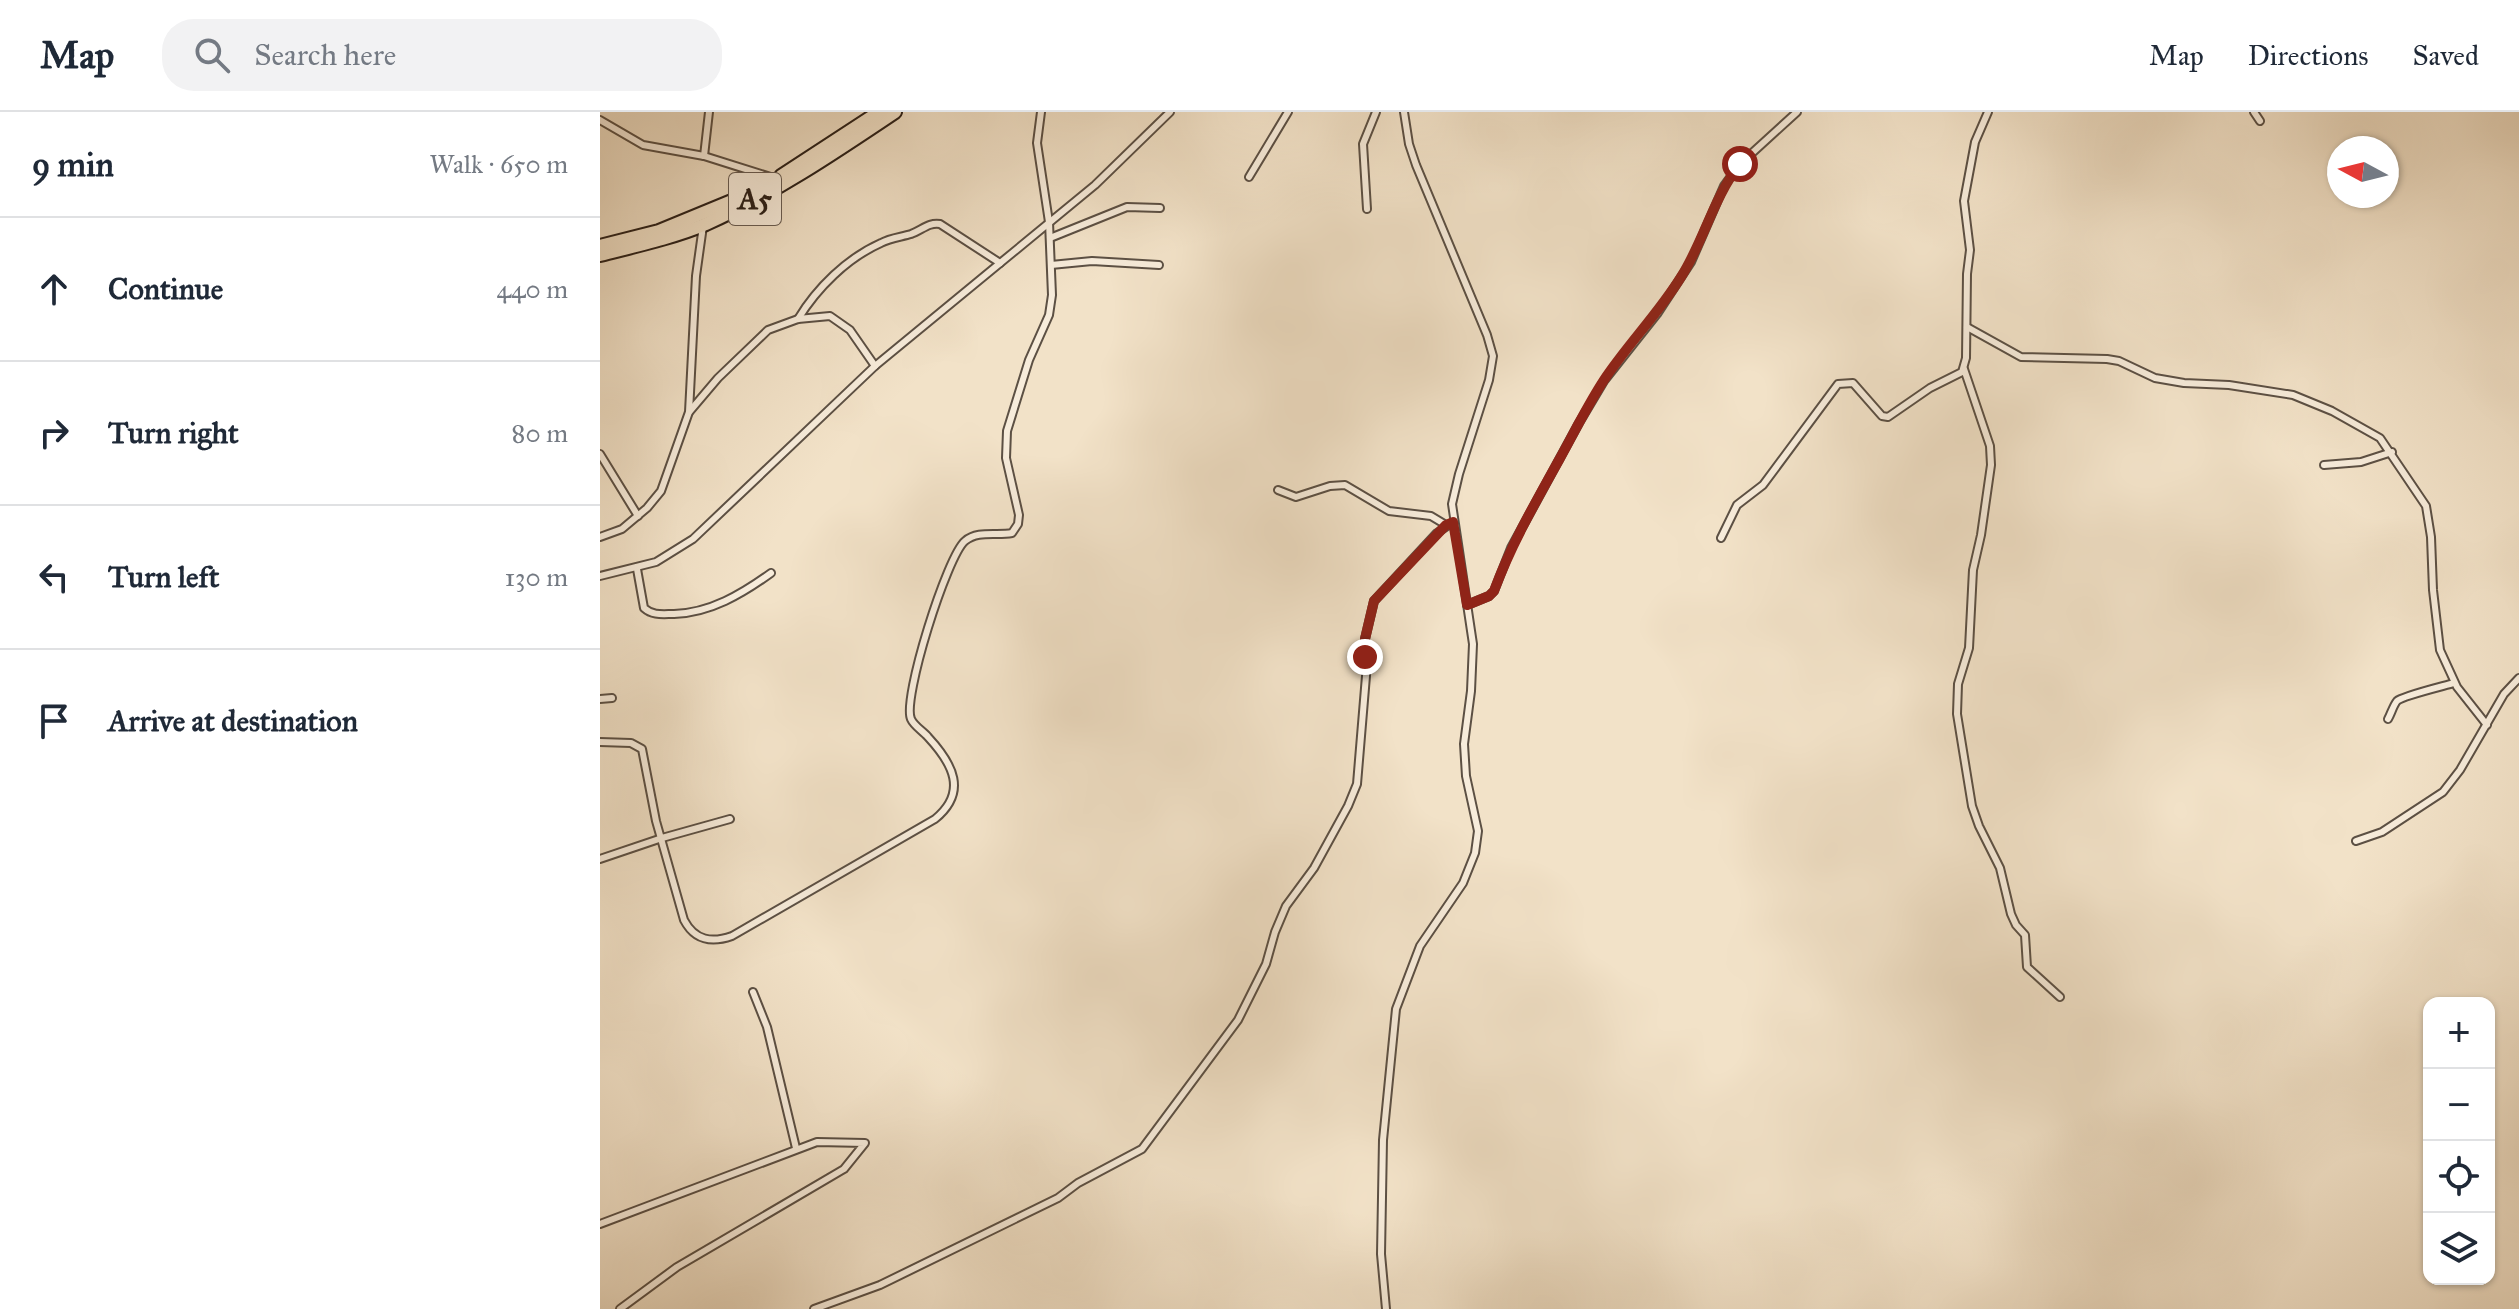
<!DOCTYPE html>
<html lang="en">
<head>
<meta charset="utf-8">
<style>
  body { margin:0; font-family:"IM FELL Great Primer",serif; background:#f2f2f3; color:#1f2937 }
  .controls { position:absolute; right:24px; bottom:24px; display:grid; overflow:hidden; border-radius:16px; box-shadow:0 2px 6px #0004 }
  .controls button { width:72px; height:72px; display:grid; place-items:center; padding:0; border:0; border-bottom:2px solid #e0e1e3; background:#fff; color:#1f2937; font:40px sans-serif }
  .compass { position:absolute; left:1727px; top:24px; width:72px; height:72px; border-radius:50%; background:#fff; box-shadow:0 2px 6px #0004; rotate:277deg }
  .stop { position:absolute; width:24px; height:24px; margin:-18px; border:6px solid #8f2418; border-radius:50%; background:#fff }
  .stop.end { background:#8f2418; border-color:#fff; box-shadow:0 2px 8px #0008 }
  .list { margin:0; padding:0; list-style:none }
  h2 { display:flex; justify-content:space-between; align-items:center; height:104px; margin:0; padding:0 32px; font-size:34px }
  h2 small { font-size:26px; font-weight:400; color:#747a83 }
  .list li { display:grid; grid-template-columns:52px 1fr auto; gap:24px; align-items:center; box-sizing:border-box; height:144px; padding:0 32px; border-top:2px solid #e0e1e3 }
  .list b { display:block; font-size:30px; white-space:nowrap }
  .list em { font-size:26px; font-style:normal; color:#747a83 }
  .icon { flex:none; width:44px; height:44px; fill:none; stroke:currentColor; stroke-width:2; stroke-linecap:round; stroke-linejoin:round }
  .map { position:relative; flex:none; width:1919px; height:1197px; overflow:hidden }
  header { display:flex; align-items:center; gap:48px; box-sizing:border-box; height:112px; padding:0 40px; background:#fff; border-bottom:2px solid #e0e1e3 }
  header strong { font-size:38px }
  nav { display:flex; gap:44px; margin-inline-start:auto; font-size:28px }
  .search { width:560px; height:72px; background:#f2f2f3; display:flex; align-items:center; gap:20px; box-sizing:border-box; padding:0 28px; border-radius:32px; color:#747a83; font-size:30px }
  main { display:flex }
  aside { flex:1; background:#fff }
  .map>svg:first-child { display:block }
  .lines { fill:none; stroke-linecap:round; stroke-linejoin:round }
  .street-casing { stroke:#5c5044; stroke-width:10 }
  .highway-casing { stroke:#2a1f18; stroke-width:16 }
  .street { stroke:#f7ecdb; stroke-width:6 }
  .highway { stroke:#f2e2c8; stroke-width:12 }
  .route { stroke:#8f2418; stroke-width:10 }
  .labels { text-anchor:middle; stroke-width:6; stroke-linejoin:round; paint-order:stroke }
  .shield { fill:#f7ecdb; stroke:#685c52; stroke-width:2 }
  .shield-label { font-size:30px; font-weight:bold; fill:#2a1f18 }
</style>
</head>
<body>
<header>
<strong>Map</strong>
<div class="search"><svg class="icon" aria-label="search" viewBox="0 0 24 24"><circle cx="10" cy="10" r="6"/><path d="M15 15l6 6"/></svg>Search here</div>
<nav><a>Map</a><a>Directions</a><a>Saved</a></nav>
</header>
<main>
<aside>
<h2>9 min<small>Walk · 650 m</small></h2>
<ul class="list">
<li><svg class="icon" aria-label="ahead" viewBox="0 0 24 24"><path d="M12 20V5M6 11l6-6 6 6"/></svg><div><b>Continue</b></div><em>440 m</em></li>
<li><svg class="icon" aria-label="right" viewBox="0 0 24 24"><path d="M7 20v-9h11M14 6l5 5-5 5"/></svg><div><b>Turn right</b></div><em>80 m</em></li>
<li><svg class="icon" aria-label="left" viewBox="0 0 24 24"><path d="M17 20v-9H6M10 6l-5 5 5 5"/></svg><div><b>Turn left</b></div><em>130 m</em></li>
<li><svg class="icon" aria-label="arrive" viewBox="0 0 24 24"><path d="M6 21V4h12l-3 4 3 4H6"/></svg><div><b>Arrive at destination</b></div></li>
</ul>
</aside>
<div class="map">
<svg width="1919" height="1197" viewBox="0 0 1919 1197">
  <rect width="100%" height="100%" fill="#f2e2c8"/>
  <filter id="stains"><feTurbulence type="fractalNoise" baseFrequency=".0025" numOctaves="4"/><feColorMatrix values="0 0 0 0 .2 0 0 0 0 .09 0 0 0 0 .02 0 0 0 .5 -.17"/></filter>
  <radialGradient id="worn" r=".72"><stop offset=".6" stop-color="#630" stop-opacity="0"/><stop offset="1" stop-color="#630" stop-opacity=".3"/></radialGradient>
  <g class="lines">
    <defs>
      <g id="street">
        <path d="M1654,0L1660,9"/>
        <path d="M0,8L43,33L104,44L177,67"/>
        <path d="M104,44L109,0"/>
        <path d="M649,65L688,0"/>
        <path d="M767,97L763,32L776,0"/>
        <path d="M450,126L527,95L560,96"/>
        <path d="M451,153L492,149L559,153"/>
        <path d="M198,207C217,176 247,146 281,131C290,126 301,125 311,122C322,118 329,110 340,112L400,151"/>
        <path d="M1367,215L1421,245L1507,247L1519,249L1555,266L1584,271L1629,273L1693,283L1732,299L1780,326L1826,394L1831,425L1833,478L1840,538L1857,575L1887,613"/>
        <path d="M1364,257L1390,334L1391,353L1381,423L1373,458L1369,536L1358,572L1357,602L1372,694L1379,714L1400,756L1411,802L1416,813L1425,823L1427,855L1460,885"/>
        <path d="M90,299L118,266L168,218L198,207L230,204L250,218L275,254"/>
        <path d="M0,342L38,404"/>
        <path d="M1724,353L1761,350L1792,340"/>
        <path d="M678,378L696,385L730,374L745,373L789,399L831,404L846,413"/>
        <path d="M0,425L22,417L47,396L61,379L89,300L96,164L103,114"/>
        <path d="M1121,426L1137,393L1163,373L1238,272L1253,271L1282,304L1288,305L1330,276L1362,260L1366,246L1367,162L1370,138L1364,89L1375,30L1388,0"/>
        <path d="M37,457L44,496C53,504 63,502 74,502C110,501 142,482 171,461"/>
        <path d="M0,464L56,450L93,427L275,254L495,73L570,0"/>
        <path d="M867,493L889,484L894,479L911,436L979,311L1004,269L1057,202L1091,150L1124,74L1140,52L1197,0"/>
        <path d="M0,587L12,586"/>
        <path d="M1788,607C1791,602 1793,594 1797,589C1802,584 1844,574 1854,571"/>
        <path d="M0,630L31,631L42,637L56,709L84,808C95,829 112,831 132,824L335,707C368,680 353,652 328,625C323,619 314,614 311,607C302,587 347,444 365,429C378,418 396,424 412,421L418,412L419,403L406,346L407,319L429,248L449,203L452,183L449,110L437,31L441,0"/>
        <path d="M1756,729L1782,720L1843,680L1860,658L1904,582L1919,566"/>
        <path d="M0,747L62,726L130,707"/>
        <path d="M153,880L167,915L196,1036"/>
        <path d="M0,1112L217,1030L265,1031L244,1057L77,1155L20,1197"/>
        <path d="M214,1197L280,1173L458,1086L478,1071L542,1037L638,908L666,852L675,820L686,794L714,756L748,694L757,672L766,564L765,527L774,489L837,421L853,410"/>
        <path d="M786,1197L781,1142L783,1028L796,897L820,834L863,771L875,741L878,719L866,664L864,632L871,579L873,532L852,392L859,362L889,268L893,244L887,223L816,53L809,32L804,0"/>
      </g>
      <g id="highway">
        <path d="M181,64L279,0"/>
        <path d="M0,134L59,119L144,84"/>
        <path d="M0,143C35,134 72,126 106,112C173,82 234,41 295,0"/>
      </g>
    </defs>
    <use href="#street" class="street-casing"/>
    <use href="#highway" class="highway-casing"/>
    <use href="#street" class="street"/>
    <use href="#highway" class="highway"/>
  </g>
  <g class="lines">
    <path class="route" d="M765,545V527L774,489L846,413L853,410L867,493L889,484L894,479C911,433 935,391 959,348C974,321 987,294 1004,268C1028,232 1058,202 1081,165C1104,129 1113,86 1140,52"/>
  </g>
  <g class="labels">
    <rect class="shield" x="129" y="61" width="52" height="52" rx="6"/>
    <g class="shield-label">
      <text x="155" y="97">A5</text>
    </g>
  </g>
  <rect width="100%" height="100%" filter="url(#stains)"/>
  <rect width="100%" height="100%" fill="url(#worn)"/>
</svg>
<div class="controls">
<button>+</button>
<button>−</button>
<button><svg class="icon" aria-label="locate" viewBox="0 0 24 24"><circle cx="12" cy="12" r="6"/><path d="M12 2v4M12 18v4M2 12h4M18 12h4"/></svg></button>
<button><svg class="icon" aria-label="layers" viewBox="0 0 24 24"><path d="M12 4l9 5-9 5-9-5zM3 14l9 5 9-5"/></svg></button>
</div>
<svg class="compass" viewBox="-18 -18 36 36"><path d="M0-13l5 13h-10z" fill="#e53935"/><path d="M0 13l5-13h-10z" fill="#747a83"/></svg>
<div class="stop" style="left:1140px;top:52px"></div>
<div class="stop end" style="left:765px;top:545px"></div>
</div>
</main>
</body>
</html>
